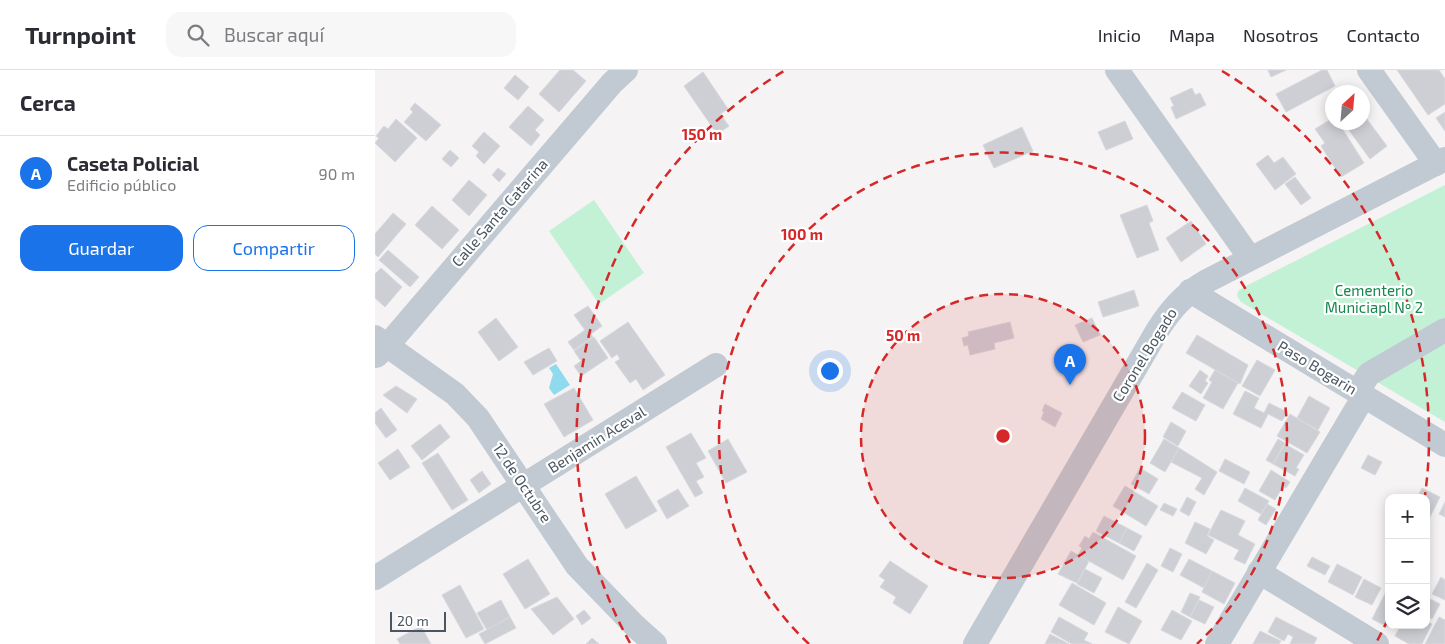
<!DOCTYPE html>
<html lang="es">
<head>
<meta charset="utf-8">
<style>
  body { margin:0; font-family:"Exo 2",sans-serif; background:#f7f7f7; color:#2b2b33 }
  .controls { position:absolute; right:15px; bottom:15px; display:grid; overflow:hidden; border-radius:10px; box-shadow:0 2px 12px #0003 }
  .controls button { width:45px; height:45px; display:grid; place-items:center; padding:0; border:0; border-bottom:1px solid #e1e1e2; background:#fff; color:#2b2b33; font:25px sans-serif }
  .compass { position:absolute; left:950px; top:15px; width:45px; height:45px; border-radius:50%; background:#fff; box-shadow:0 2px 12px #0003; rotate:26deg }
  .scale { position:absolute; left:15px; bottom:12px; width:56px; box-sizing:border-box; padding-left:5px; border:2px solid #4a5661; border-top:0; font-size:14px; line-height:18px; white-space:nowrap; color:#4a5661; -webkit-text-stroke:4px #fff; paint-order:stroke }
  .you { position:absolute; left:454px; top:300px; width:18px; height:18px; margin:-12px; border:4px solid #fff; border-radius:50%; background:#1a73e8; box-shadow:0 0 0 8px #1a73e833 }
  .badge { display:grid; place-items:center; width:32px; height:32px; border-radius:50%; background:#1a73e8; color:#fff; font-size:16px; font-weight:700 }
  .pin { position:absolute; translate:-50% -41px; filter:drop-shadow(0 1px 2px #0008) }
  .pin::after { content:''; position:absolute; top:26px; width:18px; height:15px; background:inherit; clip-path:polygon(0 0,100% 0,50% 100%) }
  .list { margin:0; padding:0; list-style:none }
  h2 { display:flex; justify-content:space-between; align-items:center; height:65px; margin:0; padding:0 20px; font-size:21px }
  h2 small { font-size:16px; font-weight:400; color:#7c7c81 }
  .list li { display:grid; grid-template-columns:32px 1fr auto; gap:15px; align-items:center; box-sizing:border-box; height:75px; padding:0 20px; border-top:1px solid #e1e1e2 }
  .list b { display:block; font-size:19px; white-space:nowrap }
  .list p { margin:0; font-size:16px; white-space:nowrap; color:#7c7c81 }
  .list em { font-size:16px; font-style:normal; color:#7c7c81 }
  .actions { display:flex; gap:10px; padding:15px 20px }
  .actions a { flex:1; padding:11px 0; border:1px solid #1a73e8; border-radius:15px; text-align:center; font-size:18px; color:#1a73e8 }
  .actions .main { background:#1a73e8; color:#fff }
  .icon { flex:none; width:28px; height:28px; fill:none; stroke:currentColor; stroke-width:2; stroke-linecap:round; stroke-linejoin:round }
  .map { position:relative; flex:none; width:1070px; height:574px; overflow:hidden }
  header { display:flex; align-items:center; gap:30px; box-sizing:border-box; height:70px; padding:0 25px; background:#fff; border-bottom:1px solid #e1e1e2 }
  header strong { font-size:24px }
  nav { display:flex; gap:28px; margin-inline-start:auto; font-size:18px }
  .search { width:350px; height:45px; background:#f7f7f7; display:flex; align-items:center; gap:12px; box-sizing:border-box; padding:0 18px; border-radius:15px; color:#7c7c81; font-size:19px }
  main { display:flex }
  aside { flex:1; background:#fff }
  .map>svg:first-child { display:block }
  .green { fill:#c3f1d5 }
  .water { fill:#90daee }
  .building { fill:#cdcfd5; stroke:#d7d9de }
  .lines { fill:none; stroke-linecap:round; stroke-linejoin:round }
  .minor { stroke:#c1cad2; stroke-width:24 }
  .ring { fill:none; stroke:#d62828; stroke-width:2.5; stroke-dasharray:9 6 }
  .labels { text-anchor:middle; stroke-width:4.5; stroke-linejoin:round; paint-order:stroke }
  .street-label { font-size:15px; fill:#4a5661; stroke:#fff }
  .park-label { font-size:15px; fill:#17864f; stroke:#fff }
  .centre { fill:#d62828; stroke:#fff; stroke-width:2.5 }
  .ring-label { font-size:15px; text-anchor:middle; font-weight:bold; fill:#d62828; stroke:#fff; stroke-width:4.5; stroke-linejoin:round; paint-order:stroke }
</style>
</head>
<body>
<header>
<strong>Turnpoint</strong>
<div class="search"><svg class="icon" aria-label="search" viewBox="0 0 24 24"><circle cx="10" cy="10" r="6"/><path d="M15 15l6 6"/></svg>Buscar aquí</div>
<nav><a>Inicio</a><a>Mapa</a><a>Nosotros</a><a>Contacto</a></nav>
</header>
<main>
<aside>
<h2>Cerca<small></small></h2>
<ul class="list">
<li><span class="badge">A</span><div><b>Caseta Policial</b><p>Edificio público</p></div><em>90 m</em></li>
</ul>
<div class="actions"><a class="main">Guardar</a><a>Compartir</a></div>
</aside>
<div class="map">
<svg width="1070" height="574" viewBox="0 0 1070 574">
  <rect width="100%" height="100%" fill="#f5f3f3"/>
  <g class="green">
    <path d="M1070,115V352L866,232L862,226L863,221L869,217Z"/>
    <path d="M219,130L269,203L224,234L174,161Z"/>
  </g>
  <path class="water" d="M181,294L195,315L179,325L174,318L178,304L174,298Z"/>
  <g class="building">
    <path d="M185,0H198L211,11L184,42L164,24Z"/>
    <path d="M893,0H911L896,7Z"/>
    <path d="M947,0H952L960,16L911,42L901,24Z"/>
    <path d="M1022,0H1064L1070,9V34L1053,45Z"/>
    <path d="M328,2L353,39L345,44L354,56L342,64L309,16Z"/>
    <path d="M140,5L154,17L143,30L129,18Z"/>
    <path d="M817,18L820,25L825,23L831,35L801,49L796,37L799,36L795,28Z"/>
    <path d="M40,33L66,55L51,71L29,52L38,42L35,39Z"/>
    <path d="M153,36L169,50L160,60L165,65L156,76L134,57Z"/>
    <path d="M1070,42V61L1061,48Z"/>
    <path d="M988,44L1012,76L995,89L968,52H988Z"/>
    <path d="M958,48V52H963L989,93L966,107L946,76L950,73L940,59Z"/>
    <path d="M21,49L42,68L20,92L0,73L4,68L1,66L9,56L13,59Z"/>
    <path d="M750,51L758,69L731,80L723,62Z"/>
    <path d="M647,57L658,81L619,98L608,75Z"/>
    <path d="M109,62L125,76L109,94L101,86L104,82L97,76Z"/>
    <path d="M75,80L84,88L76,97L67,89Z"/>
    <path d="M893,85L899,93L908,87L921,104L900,120L881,94Z"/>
    <path d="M123,98L131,104L124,112L117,105Z"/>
    <path d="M920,107L936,128L926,135L910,114Z"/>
    <path d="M94,110L112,125L94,146L77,130Z"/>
    <path d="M772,135L778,151L774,153L784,180L762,188L745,145Z"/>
    <path d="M57,136L84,160L67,179L40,155Z"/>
    <path d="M18,143L31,154L3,187L0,184V164Z"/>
    <path d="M816,151L831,174L806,192L791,168Z"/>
    <path d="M13,180L44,207L35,217L4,190Z"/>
    <path d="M6,198L27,217L10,237L0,228V204Z"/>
    <path d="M759,220L764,236L728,247L723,232Z"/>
    <path d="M213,236L227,256L216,264L218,267L199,280L193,272L210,260L199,245Z"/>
    <path d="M121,248L143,277L124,291L103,262Z"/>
    <path d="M717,248L725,265L708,272L700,255Z"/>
    <path d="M253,252L290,305L268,320L261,309L255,313L240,292L245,289L242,284L237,288L225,271Z"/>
    <path d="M635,252L639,268L619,273L620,279L595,285L593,275L589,276L587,268L594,266L593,262Z"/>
    <path d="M822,265L873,295L865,314L811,283Z"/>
    <path d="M219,267L233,288L206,306L199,296L206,291L199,281Z"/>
    <path d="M174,278L182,291L158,305L149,292Z"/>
    <path d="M882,290L900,300L885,326L867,316Z"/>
    <path d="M825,300L833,306L830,311L833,313L826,324L814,316Z"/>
    <path d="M840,300L863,313L848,339L828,328L837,312L834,310Z"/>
    <path d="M21,316L42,329L32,343L8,325Z"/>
    <path d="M199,318L218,350L189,367L169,334Z"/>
    <path d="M870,321L884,328L879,338L889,343L894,333L912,342L907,351L893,344L886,358L858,344Z"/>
    <path d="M807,322L830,335L821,351L797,338Z"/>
    <path d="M934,326L955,338L943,360L922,348Z"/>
    <path d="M670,334L687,343L680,357L666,349L669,342L667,341Z"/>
    <path d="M6,338L22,360L11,368L0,353V343Z"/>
    <path d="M915,344L945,362L932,383L902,366Z"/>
    <path d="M796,352L811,361L803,376L788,367Z"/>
    <path d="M65,354L75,367L47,390L36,376Z"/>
    <path d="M316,363L331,388L321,393L329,407L321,411L328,423L320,427L291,377Z"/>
    <path d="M353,369L372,402L351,413L333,381Z"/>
    <path d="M789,369L804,378L790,402L775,393Z"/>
    <path d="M903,369L910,373L898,394L891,390Z"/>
    <path d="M910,374L929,385L921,398L924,399L920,406L898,394Z"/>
    <path d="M804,378L842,402L829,425L820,419L827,408L796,392Z"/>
    <path d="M23,379L35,397L15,410L3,393Z"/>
    <path d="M63,383L93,430L77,440L47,393Z"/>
    <path d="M993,385L1007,392L1000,405L986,398Z"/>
    <path d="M850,389L875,402L869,414L844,401Z"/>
    <path d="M765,398L783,409L774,424L756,414Z"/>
    <path d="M896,400L915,412L911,418L908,416L900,430L884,421Z"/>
    <path d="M107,401L116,414L104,423L95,410Z"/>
    <path d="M261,406L282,441L251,459L230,424Z"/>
    <path d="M750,416L783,436L771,456L738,436Z"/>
    <path d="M870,418L894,431L886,444L863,431Z"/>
    <path d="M1047,418L1065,427L1055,447L1051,445V428H1042Z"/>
    <path d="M303,419L314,436L292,449L282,431Z"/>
    <path d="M812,427L821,432L814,446L805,441Z"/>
    <path d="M1070,432V447L1064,444Z"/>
    <path d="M789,433L802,439L798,446L785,440Z"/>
    <path d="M892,434L901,439L891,455L883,450Z"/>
    <path d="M846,440L870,451L863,465L880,474L870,494L859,489L864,480L833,465Z"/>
    <path d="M729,446L752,458L744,473L721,461Z"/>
    <path d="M820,452L835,459L832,466L839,470L831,484L810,473Z"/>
    <path d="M752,458L767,466L759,481L744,473Z"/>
    <path d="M718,462L761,486L748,510L703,485L707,478L704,476L710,466L714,469Z"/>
    <path d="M795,478L807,484L798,502L786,496Z"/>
    <path d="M696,481L714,491L702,513L683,504Z"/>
    <path d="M937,487L955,496L950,505L932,496Z"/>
    <path d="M153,489L175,524L150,539L128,504Z"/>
    <path d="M814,489L837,501L829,518L805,505Z"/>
    <path d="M515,491L553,516L535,544L518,533L521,527L505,517L510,510L504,506Z"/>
    <path d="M772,493L783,500L761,538L750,532Z"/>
    <path d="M962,494L987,507L978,525L953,512Z"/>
    <path d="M710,499L727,508L719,523L702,514Z"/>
    <path d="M837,501L860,513L849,534L827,522Z"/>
    <path d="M1066,507L1070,510V530L1057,524Z"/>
    <path d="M989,509L1006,518L997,535L980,527Z"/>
    <path d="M697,513L731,533L719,555L684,535Z"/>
    <path d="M85,515L109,559L91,568L67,525Z"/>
    <path d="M1012,520L1014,521L1013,557L997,549Z"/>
    <path d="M815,523L825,527L815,547L806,542Z"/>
    <path d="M182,527L199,549L178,565L156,539Z"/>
    <path d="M1051,527L1065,534L1057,549L1051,546Z"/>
    <path d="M126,530L135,547L112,560L102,543Z"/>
    <path d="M824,530L839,537L830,554L815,547Z"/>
    <path d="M743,537L767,551L754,574L730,562Z"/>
    <path d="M209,540L216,548L207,555L201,546Z"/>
    <path d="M797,540L817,551L806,570L786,560Z"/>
    <path d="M135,547L141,558L110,574L104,564Z"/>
    <path d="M684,547L713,563L709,570L717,574H697L676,562Z"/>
    <path d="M901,547L942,568L939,574H915L918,567L913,564L909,571L893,562Z"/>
    <path d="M1064,547L1070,550V574H1050Z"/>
    <path d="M1051,551L1057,554L1047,574H1034L1020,566L1026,555H1043L1046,557V555H1051Z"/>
    <path d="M46,556L56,574H25L22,569Z"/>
    <path d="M885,561L906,571L904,574H878Z"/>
    <path d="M675,564L694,574H670Z"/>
    <path d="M217,568L224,574H211Z"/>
  </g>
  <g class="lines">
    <g class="minor">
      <path d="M742,0L875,188"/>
      <path d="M994,0L1061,94"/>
      <path d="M815,221L1070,375"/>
      <path d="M0,267L80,324L103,348L202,496L260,556L280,574"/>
      <path d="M1,286L12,276L237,13L251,0"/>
      <path d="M982,322L994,304L1070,260"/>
      <path d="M884,502L1002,574"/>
      <path d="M0,508L341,295"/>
      <path d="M600,574L782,261C796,239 809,224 832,211L1070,89"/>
      <path d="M842,574L989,326"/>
    </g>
  </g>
  <circle cx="628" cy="366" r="142" fill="#d62828" fill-opacity=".12"/>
  <g class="ring">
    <circle cx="628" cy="366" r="142"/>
    <path d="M434 574A284 284 0 1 1 822 574"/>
    <path d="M1013 549A426 426 0 0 1 1001 573M255 573A426 426 0 0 1 409 1M847 1A426 426 0 0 1 1050 425"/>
  </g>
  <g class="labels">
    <g class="street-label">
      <text transform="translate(125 143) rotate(-49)" y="5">Calle Santa Catarina</text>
      <text transform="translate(770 285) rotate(-58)" y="5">Coronel Bogado</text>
      <text transform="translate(942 298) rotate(31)" y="5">Paso Bogarin</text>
      <text transform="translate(222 370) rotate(-32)" y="5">Benjamin Aceval</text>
      <text transform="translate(147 413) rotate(56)" y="5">12 de Octubre</text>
    </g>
    <g class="park-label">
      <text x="999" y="226">Cementerio<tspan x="999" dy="17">Municiapl Nº 2</tspan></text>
    </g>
  </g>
  <circle cx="628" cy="366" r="8" class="centre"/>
  <g class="ring-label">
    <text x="327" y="70">150 m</text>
    <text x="427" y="170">100 m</text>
    <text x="528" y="271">50 m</text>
  </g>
</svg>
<div class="controls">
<button>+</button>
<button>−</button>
<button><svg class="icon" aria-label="layers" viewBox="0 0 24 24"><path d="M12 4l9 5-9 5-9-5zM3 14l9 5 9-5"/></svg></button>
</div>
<svg class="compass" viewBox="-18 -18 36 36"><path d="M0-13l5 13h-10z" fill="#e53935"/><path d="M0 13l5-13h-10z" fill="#7c7c81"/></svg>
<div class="scale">20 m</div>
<div class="you"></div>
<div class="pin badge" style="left:695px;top:315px">A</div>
</div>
</main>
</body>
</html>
